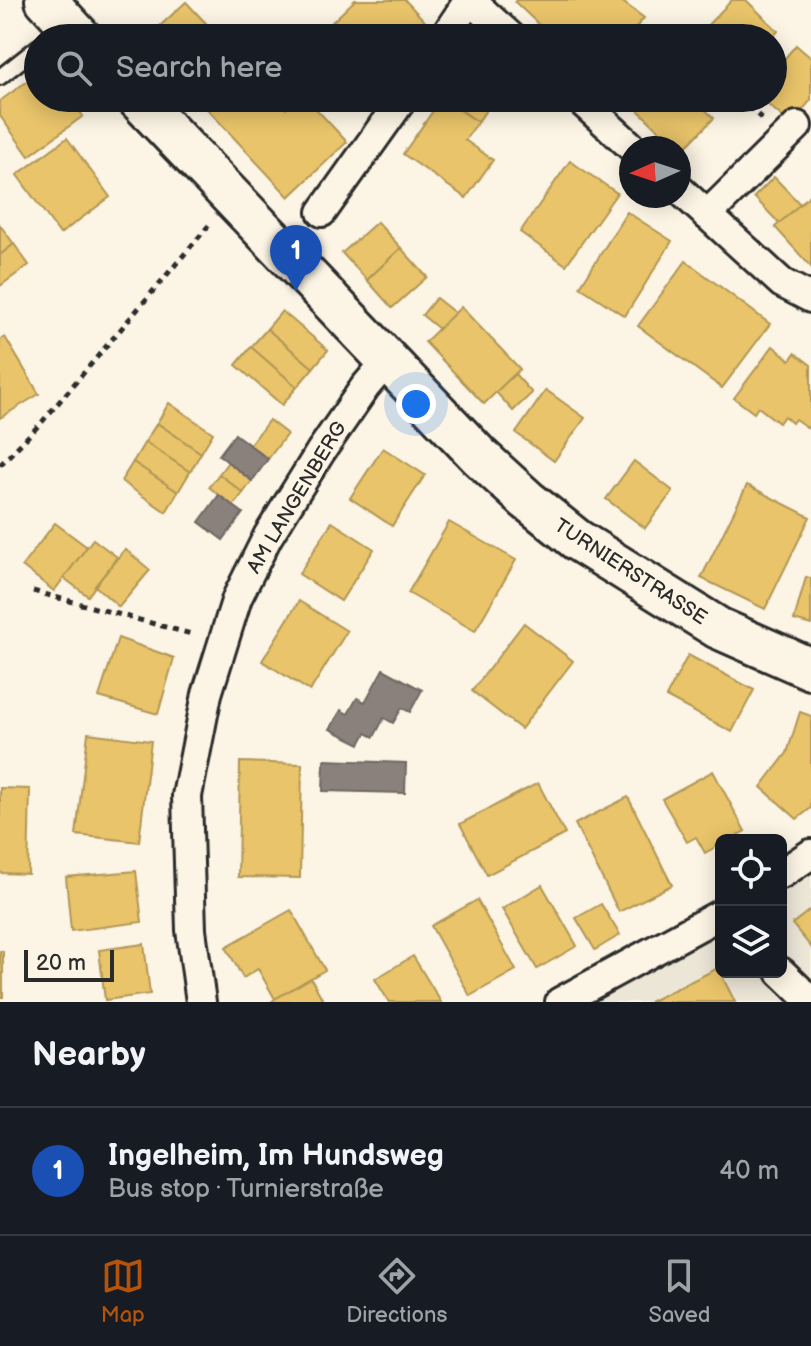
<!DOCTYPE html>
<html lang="en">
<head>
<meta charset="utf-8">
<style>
  body { margin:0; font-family:"Balsamiq Sans",sans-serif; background:#242831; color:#f1f3f6 }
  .controls { position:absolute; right:24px; bottom:24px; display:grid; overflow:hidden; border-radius:12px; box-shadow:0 4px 20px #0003 }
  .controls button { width:72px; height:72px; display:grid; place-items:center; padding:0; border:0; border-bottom:2px solid #363941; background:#171b24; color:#f1f3f6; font:40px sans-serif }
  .compass { position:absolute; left:619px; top:136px; width:72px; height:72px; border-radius:50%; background:#171b24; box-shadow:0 4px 20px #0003; rotate:267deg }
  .scale { position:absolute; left:24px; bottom:20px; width:90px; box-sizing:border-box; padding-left:8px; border:4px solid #2b2b2b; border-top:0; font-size:22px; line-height:28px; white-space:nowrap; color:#2b2b2b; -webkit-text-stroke:6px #fcf5e5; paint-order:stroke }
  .you { position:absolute; left:416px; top:404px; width:28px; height:28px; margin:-20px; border:6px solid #fff; border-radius:50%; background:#1a73e8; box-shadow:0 0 0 12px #1a73e833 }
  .badge { display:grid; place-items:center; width:52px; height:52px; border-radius:50%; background:#b45309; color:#fff; font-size:26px; font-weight:700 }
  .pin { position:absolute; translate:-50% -66px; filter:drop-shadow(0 2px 4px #0008) }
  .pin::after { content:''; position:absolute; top:42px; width:28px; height:24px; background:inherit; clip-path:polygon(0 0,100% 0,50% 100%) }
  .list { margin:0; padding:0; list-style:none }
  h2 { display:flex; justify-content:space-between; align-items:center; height:104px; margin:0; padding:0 32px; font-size:34px }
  h2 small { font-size:26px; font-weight:400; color:#9ea1a6 }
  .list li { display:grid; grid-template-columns:52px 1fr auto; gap:24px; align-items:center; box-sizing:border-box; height:128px; padding:0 32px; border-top:2px solid #363941 }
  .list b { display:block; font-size:30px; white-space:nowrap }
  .list p { margin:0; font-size:26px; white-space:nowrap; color:#9ea1a6 }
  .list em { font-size:26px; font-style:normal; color:#9ea1a6 }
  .icon { flex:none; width:44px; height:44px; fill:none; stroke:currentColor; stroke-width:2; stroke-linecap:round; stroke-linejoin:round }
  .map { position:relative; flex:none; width:811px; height:1002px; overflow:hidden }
  .search { position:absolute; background:#171b24; box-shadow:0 4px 20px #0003; left:24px; right:24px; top:24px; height:88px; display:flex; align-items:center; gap:20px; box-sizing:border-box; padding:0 28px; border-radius:44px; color:#9ea1a6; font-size:30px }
  .sheet { height:232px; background:#171b24 }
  nav { display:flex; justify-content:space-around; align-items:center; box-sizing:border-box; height:112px; border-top:2px solid #363941; background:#171b24; font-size:22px; color:#9ea1a6 }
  nav a { display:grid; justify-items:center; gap:4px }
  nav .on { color:#b45309 }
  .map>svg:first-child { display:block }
  .built { fill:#ece6d7 }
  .homes { fill:#e9c46a; stroke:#b09657; stroke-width:2 }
  .industry { fill:#8a817c; stroke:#6e6764; stroke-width:2 }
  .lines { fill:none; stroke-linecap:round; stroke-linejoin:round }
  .service-casing { stroke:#2b2b2b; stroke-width:20 }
  .minor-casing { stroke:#2b2b2b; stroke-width:34 }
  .secondary-casing { stroke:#2b2b2b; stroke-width:46 }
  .path { stroke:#2b2b2b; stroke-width:5; stroke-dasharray:6 6; stroke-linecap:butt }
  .service { stroke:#fcf5e5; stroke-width:14 }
  .minor { stroke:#fcf5e5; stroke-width:28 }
  .secondary { stroke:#fcf5e5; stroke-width:40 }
  .labels { text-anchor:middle; stroke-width:8; stroke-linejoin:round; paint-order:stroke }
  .street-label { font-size:20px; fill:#2b2b2b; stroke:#fcf5e5 }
</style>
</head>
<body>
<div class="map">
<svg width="811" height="1002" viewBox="0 0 811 1002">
  <rect width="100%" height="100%" fill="#fcf5e5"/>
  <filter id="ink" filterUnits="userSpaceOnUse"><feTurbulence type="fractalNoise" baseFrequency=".0125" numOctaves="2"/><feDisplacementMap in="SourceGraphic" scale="16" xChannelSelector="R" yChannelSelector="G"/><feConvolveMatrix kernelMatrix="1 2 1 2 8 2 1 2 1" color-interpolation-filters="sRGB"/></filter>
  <g filter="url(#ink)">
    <path class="built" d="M811,873V1002H592L721,927V972H781V891Z"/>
    <g class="homes">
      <path d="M355,0H405L433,30L425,38H334L325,29Z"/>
      <path d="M516,0H620L644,18L627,38H553L515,2Z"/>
      <path d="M732,0H746L778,31L772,38H695Z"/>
      <path d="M186,2L220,38H147L175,12Z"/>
      <path d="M796,45L811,58V100L791,124L760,98H773V72Z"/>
      <path d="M38,73V98H70L83,116L29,156L0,116V101Z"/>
      <path d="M197,98H276L286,109L298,98H306L347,142L289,197Z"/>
      <path d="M442,98L478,122L465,140L493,160L466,198L403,154Z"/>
      <path d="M444,98H494L478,122Z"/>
      <path d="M626,98H648L637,109Z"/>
      <path d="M648,98H693L714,118L681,152L637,109Z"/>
      <path d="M67,138L110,197L60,234L17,175Z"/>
      <path d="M570,161L617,193L566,265L520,232Z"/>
      <path d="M774,177L800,204L780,224L754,197Z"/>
      <path d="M811,194V267L775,227Z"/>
      <path d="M627,212L672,241L625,316L580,287Z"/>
      <path d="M377,222L401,248L367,280L342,253Z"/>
      <path d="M0,225L14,244L0,255Z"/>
      <path d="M14,244L29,265L0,286V255Z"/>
      <path d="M401,248L427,277L392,308L367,280Z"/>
      <path d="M686,261L770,324L722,388L638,326Z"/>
      <path d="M436,298L455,313L439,329L422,315Z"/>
      <path d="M461,307L520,369L484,404L425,342Z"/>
      <path d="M282,311L328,350L313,368L267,329Z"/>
      <path d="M267,329L313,368L297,387L251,347Z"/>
      <path d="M5,337L39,394L0,418V340Z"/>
      <path d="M773,346L790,360L795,353L811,365V430L795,419L792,423L784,416L779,423L758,407L754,413L734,398Z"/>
      <path d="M251,347L297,387L282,405L236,365Z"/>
      <path d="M515,374L532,393L513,411L496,392Z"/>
      <path d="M546,390L585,418L554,461L516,433Z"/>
      <path d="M169,403L213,433L201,453L157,423Z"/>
      <path d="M269,420L287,434L268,459L250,445Z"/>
      <path d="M157,423L201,453L190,472L145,442Z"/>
      <path d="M145,442L190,472L178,492L133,462Z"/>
      <path d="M383,448L425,475L392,526L350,498Z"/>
      <path d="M634,461L673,491L645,528L606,499Z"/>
      <path d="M133,462L178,492L166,512L121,481Z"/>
      <path d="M228,462L252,481L243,493L219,474Z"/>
      <path d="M219,474L243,493L233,506L209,487Z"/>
      <path d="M747,485L810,517L765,609L701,578Z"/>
      <path d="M332,522L374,549L341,601L299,574Z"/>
      <path d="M449,522L516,560L475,631L408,593Z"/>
      <path d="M55,523L87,547L54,591L22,566Z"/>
      <path d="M93,539L117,557L88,596L64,578Z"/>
      <path d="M125,549L150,570L119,607L95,586Z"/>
      <path d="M806,577L811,578V625L794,620Z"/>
      <path d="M299,601L347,631L310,691L262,661Z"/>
      <path d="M524,623L573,661L521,729L472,691Z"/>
      <path d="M118,638L174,658L158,714L99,697Z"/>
      <path d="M688,655L754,690L732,732L666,697Z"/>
      <path d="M800,712L811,716V808L797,819L761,787L787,753Z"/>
      <path d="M88,733L151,741L139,842L76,835Z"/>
      <path d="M240,762L302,764L300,878L238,877Z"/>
      <path d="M713,771L745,831L729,840H721V844L705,853L696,837L687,842L662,799Z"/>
      <path d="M538,783L565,834L487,875L460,824Z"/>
      <path d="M0,788L30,789L28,874L0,873Z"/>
      <path d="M628,797L672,885L619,912L575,824Z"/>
      <path d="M136,871L142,922L71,931L66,877Z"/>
      <path d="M542,885L577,946L537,969L502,909Z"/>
      <path d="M477,900L516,970L470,996L431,926Z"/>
      <path d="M601,904L620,935L595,950L576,918Z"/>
      <path d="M811,909V947L792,924Z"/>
      <path d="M291,910L325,970L275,999L258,969L243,978L226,947Z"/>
      <path d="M144,944L150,994L105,1000L99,950Z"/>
      <rect x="0" y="951" width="3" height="46"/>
      <path d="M413,956L441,1002H389L375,979Z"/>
      <path d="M718,968L735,1002H649Z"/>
      <path d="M311,978L324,1002H271L275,999Z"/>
    </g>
    <g class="industry">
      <path d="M235,434L268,459L252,481L219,455Z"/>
      <path d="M219,495L243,513L223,540L199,522Z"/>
      <path d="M383,669L422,690L410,712L402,708L393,723L384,718L374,737L366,733L360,744L330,729L341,710L348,714L357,698L365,702Z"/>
      <path d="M324,760L406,763L405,793L323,791Z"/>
    </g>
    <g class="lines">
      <defs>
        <path id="service" d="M0,77L38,47"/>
        <g id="minor">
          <path d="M470,0L512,38"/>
          <path d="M444,38L469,0"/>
          <path d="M578,98L633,148"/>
          <path d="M679,189L782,283L811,298"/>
          <path d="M322,212L403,98"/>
          <path d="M707,215L797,126"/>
          <path d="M781,874L811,854"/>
          <path d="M781,972L811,1001"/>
          <path d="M201,1002L191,930L187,796L207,694L237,598L268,536L321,451L365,387L387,361"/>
          <path d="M560,1002L721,914"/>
        </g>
        <g id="secondary">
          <path d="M46,0L81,38"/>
          <path d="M137,98L479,456L527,500L577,540L718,628L811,669"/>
        </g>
      </defs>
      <use href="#service" class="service-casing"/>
      <use href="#minor" class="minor-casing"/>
      <use href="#secondary" class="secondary-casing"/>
      <g class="path">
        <path d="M740,98L763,120"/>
        <path d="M0,465L42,422L210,224"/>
        <path d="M33,591L195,635"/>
      </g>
      <use href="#service" class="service"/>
      <use href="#minor" class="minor"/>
      <use href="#secondary" class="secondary"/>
    </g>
  </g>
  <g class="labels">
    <g class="street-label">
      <text transform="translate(296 497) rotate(-59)" y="7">AM LANGENBERG</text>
      <text transform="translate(631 571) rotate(33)" y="7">TURNIERSTRASSE</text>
    </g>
  </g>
</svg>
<div class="controls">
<button><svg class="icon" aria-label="locate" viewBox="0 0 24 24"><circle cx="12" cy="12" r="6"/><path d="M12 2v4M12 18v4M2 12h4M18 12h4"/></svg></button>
<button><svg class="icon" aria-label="layers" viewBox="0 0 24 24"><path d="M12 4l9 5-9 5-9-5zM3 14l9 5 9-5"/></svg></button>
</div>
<svg class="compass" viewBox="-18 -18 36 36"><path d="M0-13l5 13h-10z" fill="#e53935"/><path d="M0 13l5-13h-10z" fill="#9ea1a6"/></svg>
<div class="scale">20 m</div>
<div class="you"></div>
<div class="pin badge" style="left:296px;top:291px;background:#1a4fb4">1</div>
<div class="search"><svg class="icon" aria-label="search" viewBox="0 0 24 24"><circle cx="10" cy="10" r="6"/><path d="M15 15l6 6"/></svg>Search here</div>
</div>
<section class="sheet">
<h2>Nearby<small></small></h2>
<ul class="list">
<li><span class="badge" style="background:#1a4fb4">1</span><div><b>Ingelheim, Im Hundsweg</b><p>Bus stop · Turnierstraße</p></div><em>40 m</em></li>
</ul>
</section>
<nav>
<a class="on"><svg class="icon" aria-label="map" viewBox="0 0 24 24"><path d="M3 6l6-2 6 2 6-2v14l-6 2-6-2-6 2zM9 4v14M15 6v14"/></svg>Map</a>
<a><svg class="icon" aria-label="directions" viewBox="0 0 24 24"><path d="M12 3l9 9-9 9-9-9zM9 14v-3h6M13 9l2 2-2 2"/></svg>Directions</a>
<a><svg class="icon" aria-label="saved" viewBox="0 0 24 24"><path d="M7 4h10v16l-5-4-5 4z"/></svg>Saved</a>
</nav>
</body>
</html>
